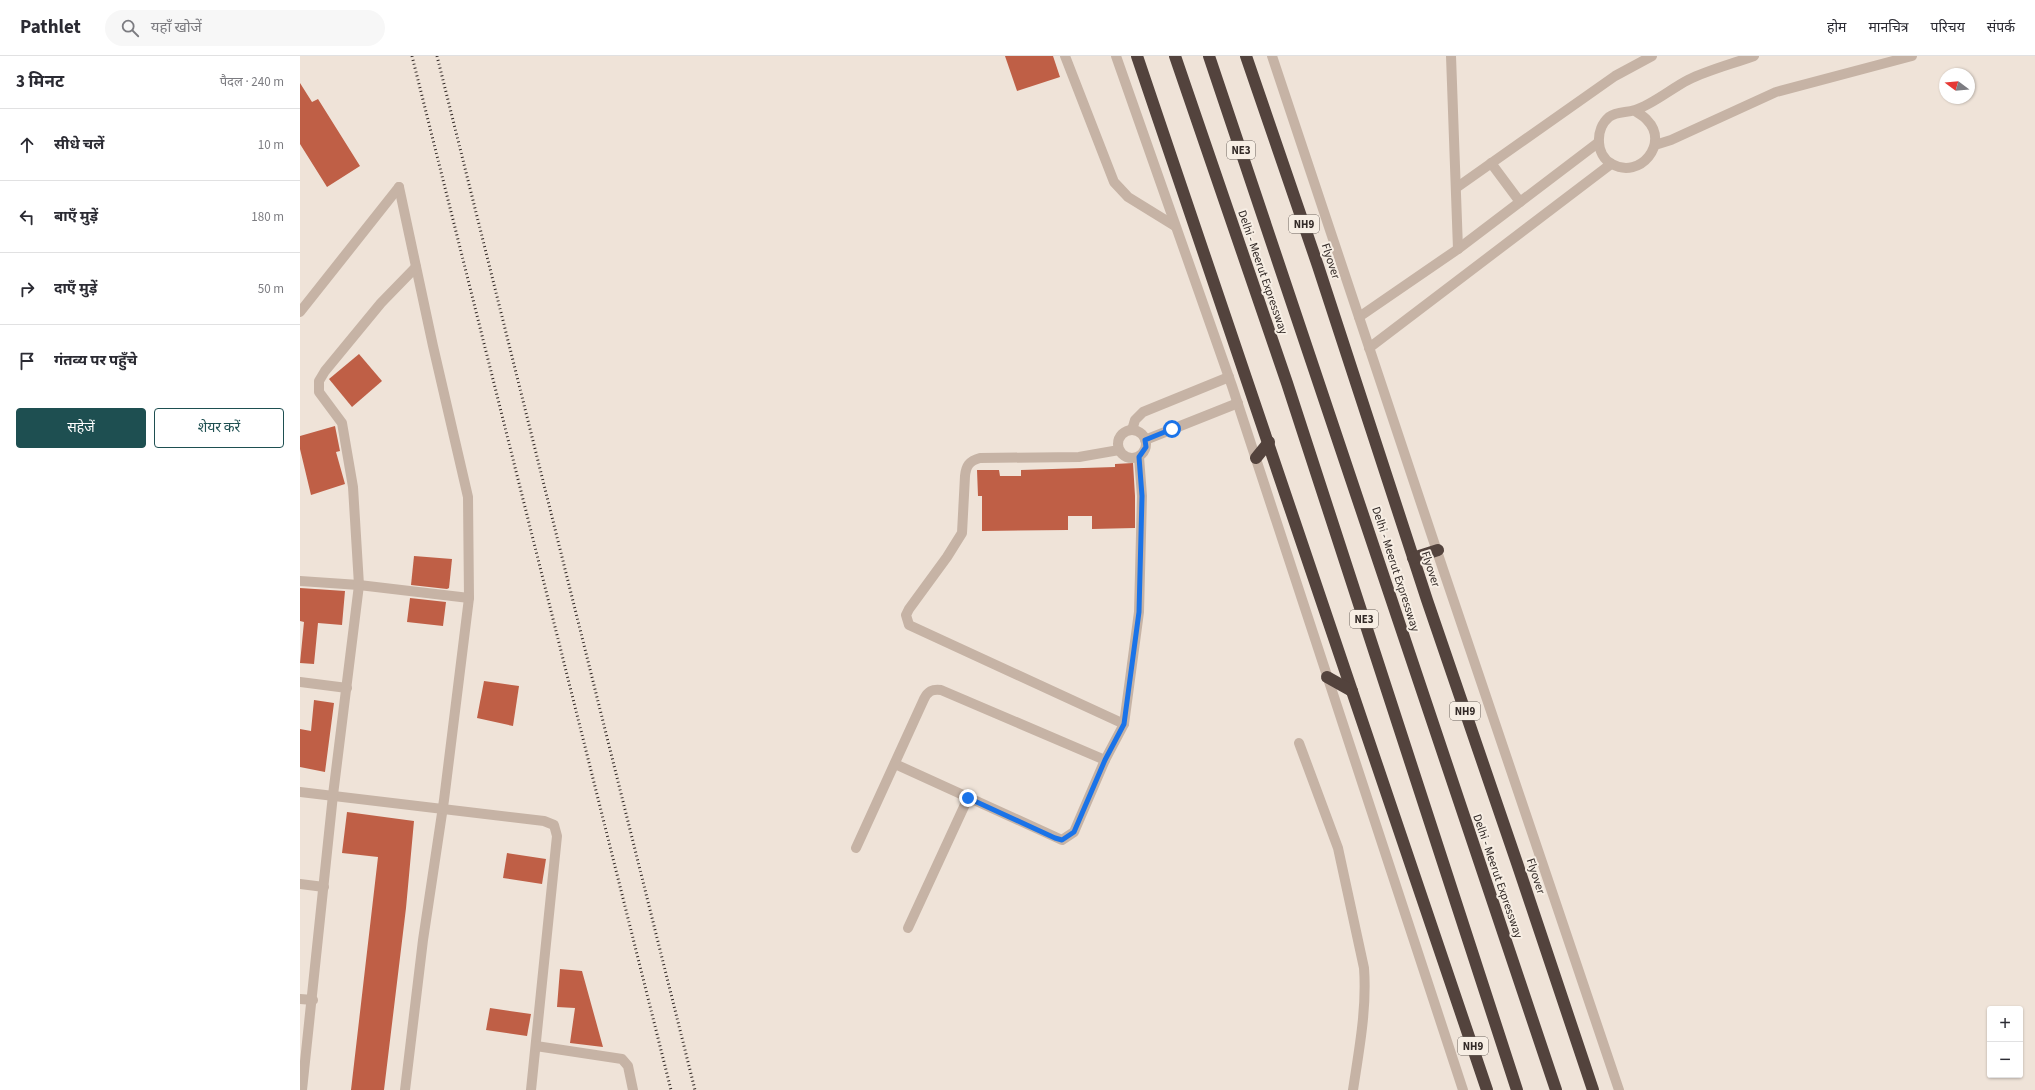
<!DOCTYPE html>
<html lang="hi">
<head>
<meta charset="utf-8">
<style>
  body { margin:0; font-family:"Source Sans 3","Noto Sans Devanagari",sans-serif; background:#f7f7f7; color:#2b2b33 }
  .controls { position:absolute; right:12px; bottom:12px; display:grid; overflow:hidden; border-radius:4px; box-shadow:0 1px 3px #0004 }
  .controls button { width:36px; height:36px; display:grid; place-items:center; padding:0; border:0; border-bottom:1px solid #e1e1e2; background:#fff; color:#2b2b33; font:20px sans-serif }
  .compass { position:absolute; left:1639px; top:12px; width:36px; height:36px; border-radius:50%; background:#fff; box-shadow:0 1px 3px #0004; rotate:286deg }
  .stop { position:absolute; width:12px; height:12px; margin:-9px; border:3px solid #1a73e8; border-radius:50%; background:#fff }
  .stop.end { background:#1a73e8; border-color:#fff; box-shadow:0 1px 4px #0008 }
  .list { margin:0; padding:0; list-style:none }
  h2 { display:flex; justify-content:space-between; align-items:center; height:52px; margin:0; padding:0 16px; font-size:17px }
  h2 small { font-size:13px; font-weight:400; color:#7c7c81 }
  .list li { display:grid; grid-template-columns:26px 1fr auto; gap:12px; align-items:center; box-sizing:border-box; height:72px; padding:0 16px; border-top:1px solid #e1e1e2 }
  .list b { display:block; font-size:15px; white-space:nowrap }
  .list em { font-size:13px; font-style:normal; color:#7c7c81 }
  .actions { display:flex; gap:8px; padding:12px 16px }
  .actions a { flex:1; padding:9px 0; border:1px solid #1e4f51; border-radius:4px; text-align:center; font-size:14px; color:#1e4f51 }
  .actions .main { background:#1e4f51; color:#fff }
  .icon { flex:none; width:22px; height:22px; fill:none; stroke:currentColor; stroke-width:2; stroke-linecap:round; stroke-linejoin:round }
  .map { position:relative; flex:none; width:1735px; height:1034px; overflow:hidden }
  header { display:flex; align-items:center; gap:24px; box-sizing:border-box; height:56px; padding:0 20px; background:#fff; border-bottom:1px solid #e1e1e2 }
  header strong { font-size:19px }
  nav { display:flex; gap:22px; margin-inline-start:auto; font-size:14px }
  .search { width:280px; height:36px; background:#f7f7f7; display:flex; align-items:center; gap:10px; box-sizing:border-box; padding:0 14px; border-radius:22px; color:#7c7c81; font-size:15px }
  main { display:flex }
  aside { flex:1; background:#fff }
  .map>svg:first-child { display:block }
  .building { fill:#bf5f46 }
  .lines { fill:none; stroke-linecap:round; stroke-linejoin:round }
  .minor { stroke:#c6b3a5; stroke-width:10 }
  .highway { stroke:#53433d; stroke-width:12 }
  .rail { stroke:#322926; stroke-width:3; stroke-dasharray:1 3; stroke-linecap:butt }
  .route { stroke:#1a73e8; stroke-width:5 }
  .labels { text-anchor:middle; stroke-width:4; stroke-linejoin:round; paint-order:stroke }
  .shield { fill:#f7eee4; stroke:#6d645f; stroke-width:1 }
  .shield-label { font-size:11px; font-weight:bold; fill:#322926 }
  .street-label { font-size:12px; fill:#322926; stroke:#f7eee4 }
</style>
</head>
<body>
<header>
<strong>Pathlet</strong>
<div class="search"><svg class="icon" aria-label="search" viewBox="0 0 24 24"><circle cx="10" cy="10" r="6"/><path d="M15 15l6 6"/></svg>यहाँ खोजें</div>
<nav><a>होम</a><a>मानचित्र</a><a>परिचय</a><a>संपर्क</a></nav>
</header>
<main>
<aside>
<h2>3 मिनट<small>पैदल · 240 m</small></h2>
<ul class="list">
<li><svg class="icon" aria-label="ahead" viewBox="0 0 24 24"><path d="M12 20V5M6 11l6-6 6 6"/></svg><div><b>सीधे चलें</b></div><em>10 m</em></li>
<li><svg class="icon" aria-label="left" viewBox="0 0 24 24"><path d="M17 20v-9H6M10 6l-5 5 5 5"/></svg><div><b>बाएँ मुड़ें</b></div><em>180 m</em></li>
<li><svg class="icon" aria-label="right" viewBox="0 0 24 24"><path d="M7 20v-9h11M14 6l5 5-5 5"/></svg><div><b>दाएँ मुड़ें</b></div><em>50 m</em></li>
<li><svg class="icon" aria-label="arrive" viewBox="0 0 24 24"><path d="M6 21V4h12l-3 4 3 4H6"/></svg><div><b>गंतव्य पर पहुँचे</b></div></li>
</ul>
<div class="actions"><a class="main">सहेजें</a><a>शेयर करें</a></div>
</aside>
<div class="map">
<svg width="1735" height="1034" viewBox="0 0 1735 1034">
  <rect width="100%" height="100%" fill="#efe3d8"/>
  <g class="building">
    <path d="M705,0H753L760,21L717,35Z"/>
    <path d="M0,27L12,46L18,43L60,110L27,131L0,88Z"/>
    <path d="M59,298L82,325L52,351L29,323Z"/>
    <path d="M35,370L40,395L36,396L45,428L11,439L0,393V380Z"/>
    <path d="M833,407L835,440V472L792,473V460H768V474L682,475V440H678L677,414H699L700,420H721V414L815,411V408Z"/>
    <path d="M114,500L152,503L149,532L147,533L111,529Z"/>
    <path d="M0,532L45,535L42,569L18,567L14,608L0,607L4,566L0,565Z"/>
    <path d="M110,542L146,546L143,570L107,566Z"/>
    <path d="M184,625L219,630L213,670L177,662Z"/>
    <path d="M14,644L34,647L25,716L0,711V673L11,675Z"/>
    <path d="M47,756L114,765L106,852L84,1034H51L78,801L42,797Z"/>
    <path d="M207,797L246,803L242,828L203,822Z"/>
    <path d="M260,913L282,915L303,991L270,987L275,952L257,951Z"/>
    <path d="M190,952L231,958L227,980L186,974Z"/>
  </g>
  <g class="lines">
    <g class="minor">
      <path d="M765,0L814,126L828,141L875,170"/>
      <path d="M816,0L932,330L1163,1034"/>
      <path d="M972,0C1087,345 1201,690 1319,1034"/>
      <path d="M1151,0L1158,193"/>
      <path d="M1335,55C1339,58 1344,60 1347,64C1370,87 1340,124 1312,108C1295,99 1295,73 1309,61C1317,55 1326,57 1335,54C1352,49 1372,32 1388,24C1408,14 1432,8 1454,0"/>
      <path d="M1355,89L1371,84L1476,36L1612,0"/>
      <path d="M1191,107L1220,146"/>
      <path d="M99,131L133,290L168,441L169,542L144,744L123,884L105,1034"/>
      <path d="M1156,132L1315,20L1352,0"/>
      <path d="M0,256L99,131"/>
      <path d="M1059,261L1158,193L1299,86"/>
      <path d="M1069,292L1311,108"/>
      <path d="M832,374L835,364L843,356L929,321"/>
      <circle cx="832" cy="388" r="14"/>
      <path d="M845,384L938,347"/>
      <path d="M819,394L779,401L680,402C669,405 666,410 665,420L662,477L647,501L609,553L606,559L609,569L824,668L839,556L842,440L839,401"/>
      <path d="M0,525L59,529L169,542"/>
      <path d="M0,626L47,632"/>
      <path d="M999,687L1038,792L1064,912C1067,953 1059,994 1053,1034"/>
      <path d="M595,708L762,784L774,776L805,704L824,668"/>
      <path d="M0,736L244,765L254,769L257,780L231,1034"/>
      <path d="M556,792L624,643C628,635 632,633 641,634L805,704"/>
      <path d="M0,828L24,831"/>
      <path d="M608,872L668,742"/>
      <path d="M0,943L13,944"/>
      <path d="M236,990L322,1003L328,1010L333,1034"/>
      <path d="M2,1034L33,739L59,529L53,431L42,367L19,336V325L25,315L81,247L116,211"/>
    </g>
    <g class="highway">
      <path d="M837,0L1187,1034"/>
      <path d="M875,0L987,327L1217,1034"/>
      <path d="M909,0L1256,1034"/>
      <path d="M946,0L1018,210L1127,544L1217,807L1293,1034"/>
      <path d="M956,402L969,386"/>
      <path d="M1113,502L1138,494"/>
      <path d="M1027,621L1052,635"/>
    </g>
    <g class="rail">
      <path d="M112,0L371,1034"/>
      <path d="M137,0L395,1034"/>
    </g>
  </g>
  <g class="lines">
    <path class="route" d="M668,742L755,782L762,784L774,776L805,704L824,668L839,556L842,440L839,401L846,391L845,384L872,373"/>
  </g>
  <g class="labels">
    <g class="shield">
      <rect x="927" y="85" width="28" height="18" rx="3"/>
      <rect x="989" y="159" width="30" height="18" rx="3"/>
      <rect x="1050" y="554" width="28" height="18" rx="3"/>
      <rect x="1150" y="646" width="30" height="18" rx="3"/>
      <rect x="1158" y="981" width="30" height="18" rx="3"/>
    </g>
    <g class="shield-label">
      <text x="941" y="98">NE3</text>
      <text x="1004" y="172">NH9</text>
      <text x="1064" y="567">NE3</text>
      <text x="1165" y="659">NH9</text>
      <text x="1173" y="994">NH9</text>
    </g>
    <g class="street-label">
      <text transform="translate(1031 205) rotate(72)" y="4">Flyover</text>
      <text transform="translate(963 216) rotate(71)" y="4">Delhi - Meerut Expressway</text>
      <text transform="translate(1096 513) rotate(72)" y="4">Delhi - Meerut Expressway</text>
      <text transform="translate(1131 513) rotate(72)" y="4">Flyover</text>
      <text transform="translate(1198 820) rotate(71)" y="4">Delhi - Meerut Expressway</text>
      <text transform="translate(1236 820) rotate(72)" y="4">Flyover</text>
    </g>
  </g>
</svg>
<div class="controls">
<button>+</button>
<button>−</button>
</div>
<svg class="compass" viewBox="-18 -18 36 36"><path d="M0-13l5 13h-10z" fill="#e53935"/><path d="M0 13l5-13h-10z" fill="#7c7c81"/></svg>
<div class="stop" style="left:872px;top:373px"></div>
<div class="stop end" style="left:668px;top:742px"></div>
</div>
</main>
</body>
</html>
